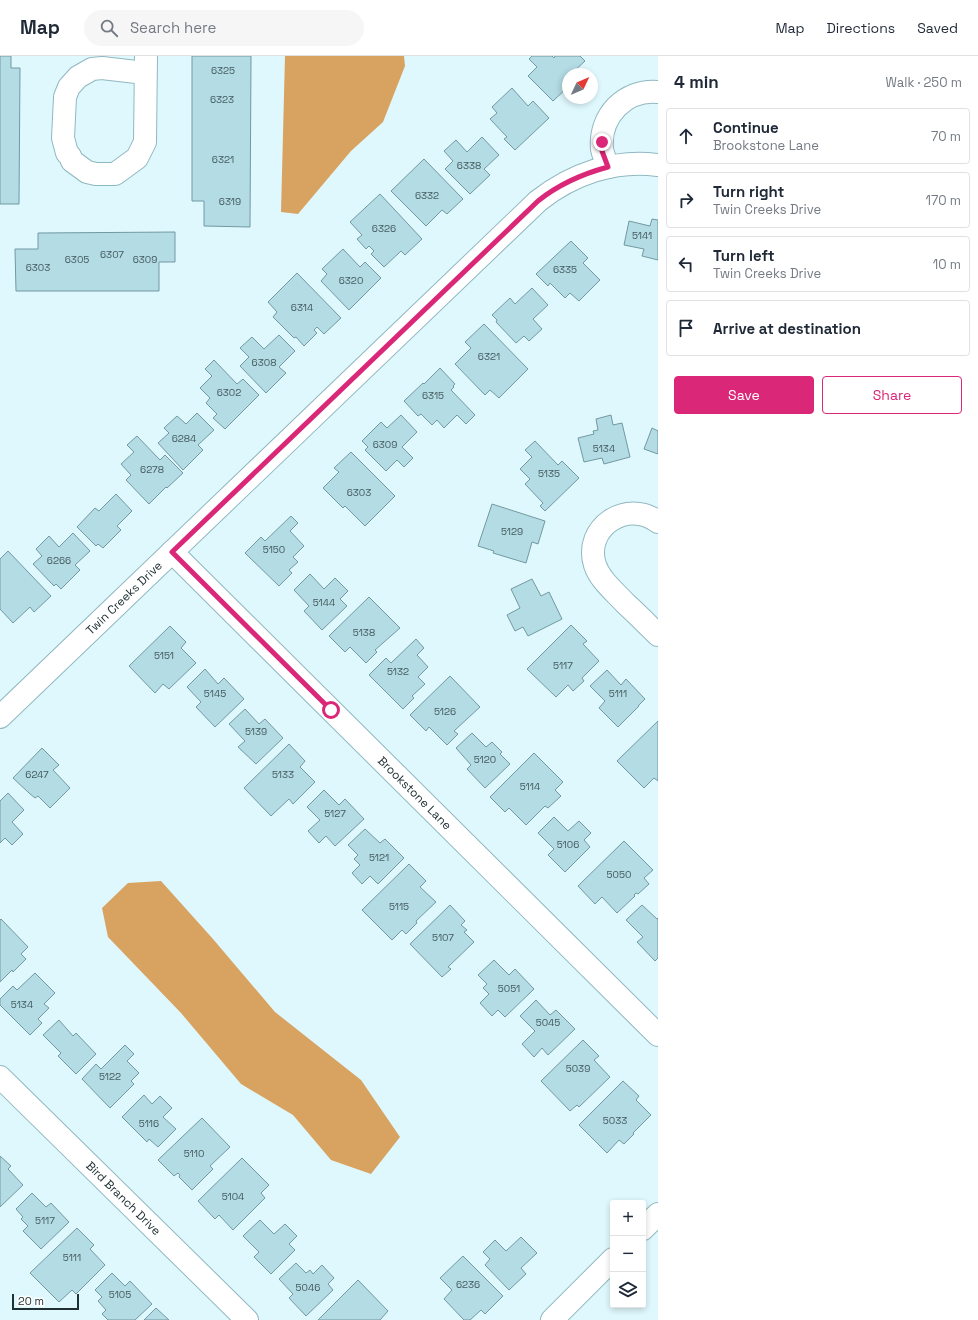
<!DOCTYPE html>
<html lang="en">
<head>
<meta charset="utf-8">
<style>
  body { margin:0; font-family:"Space Grotesk",sans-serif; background:#f6f6f7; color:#1f2937 }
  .controls { position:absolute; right:12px; bottom:12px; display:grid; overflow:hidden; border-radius:4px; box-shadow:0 2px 6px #0003 }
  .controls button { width:36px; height:36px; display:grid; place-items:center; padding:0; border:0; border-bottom:1px solid #e0e1e3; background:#fff; color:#1f2937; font:20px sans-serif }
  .compass { position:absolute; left:562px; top:12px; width:36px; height:36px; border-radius:50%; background:#fff; box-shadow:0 2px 6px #0003; rotate:46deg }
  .scale { position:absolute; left:12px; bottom:10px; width:67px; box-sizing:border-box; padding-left:4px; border:2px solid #203033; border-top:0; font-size:11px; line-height:14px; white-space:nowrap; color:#203033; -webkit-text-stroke:3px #fff; paint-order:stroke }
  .stop { position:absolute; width:12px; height:12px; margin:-9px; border:3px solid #db2777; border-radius:50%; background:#fff }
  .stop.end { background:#db2777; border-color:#fff; box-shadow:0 1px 4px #0008 }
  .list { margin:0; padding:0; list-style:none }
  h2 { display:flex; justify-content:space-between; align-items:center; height:52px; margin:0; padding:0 16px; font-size:17px }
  h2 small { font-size:13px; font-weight:400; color:#747a83 }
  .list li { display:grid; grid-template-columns:26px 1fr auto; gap:12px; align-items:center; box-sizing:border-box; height:56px; margin:0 8px 8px; padding:0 8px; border:1px solid #e0e1e3; border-radius:4px }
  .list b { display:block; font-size:15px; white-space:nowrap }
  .list p { margin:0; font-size:13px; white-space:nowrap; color:#747a83 }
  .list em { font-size:13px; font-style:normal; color:#747a83 }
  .actions { display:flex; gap:8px; padding:12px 16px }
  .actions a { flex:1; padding:9px 0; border:1px solid #db2777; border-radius:4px; text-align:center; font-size:14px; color:#db2777 }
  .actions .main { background:#db2777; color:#fff }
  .icon { flex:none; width:22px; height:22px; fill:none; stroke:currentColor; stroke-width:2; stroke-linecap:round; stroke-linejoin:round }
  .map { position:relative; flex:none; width:658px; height:1264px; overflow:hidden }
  header { display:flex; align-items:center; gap:24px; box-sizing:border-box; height:56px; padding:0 20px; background:#fff; border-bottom:1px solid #e0e1e3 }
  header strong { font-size:19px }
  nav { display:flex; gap:22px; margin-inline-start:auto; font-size:14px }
  .search { width:280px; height:36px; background:#f6f6f7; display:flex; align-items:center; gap:10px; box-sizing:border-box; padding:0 14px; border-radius:22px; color:#747a83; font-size:15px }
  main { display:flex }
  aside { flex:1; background:#fff }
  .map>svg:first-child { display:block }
  .water { fill:#d8a260 }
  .building { fill:#b3dce4; stroke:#7299a1 }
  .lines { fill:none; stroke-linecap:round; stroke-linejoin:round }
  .street-casing { stroke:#90b8c0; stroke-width:24 }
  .street { stroke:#fff; stroke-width:22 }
  .route { stroke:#db2777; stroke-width:5 }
  .labels { text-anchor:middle; stroke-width:4; stroke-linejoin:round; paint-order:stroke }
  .number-label { font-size:10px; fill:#455b5f }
  .street-label { font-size:12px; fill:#203033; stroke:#fff }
</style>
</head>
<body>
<header>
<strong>Map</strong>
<div class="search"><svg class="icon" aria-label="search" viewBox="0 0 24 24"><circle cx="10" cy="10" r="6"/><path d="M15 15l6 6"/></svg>Search here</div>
<nav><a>Map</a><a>Directions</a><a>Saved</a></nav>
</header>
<main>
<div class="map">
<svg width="658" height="1264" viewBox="0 0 658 1264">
  <rect width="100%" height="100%" fill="#dff8fd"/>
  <g class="water">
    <path d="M285,0H404L405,10L383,66L351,95L298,158L281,156Z"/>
    <path d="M161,825L213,883L275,956L361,1024L400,1081L371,1118L331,1104L293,1059L241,1028L181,957L108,881L102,852L128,827Z"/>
  </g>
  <g class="building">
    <path d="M0,0H11V12H20L19,148H0Z"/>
    <path d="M192,0H251L250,171L204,170V145H192Z"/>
    <path d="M532,0H552L554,2L555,0H580L585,5L571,18H568V31L553,45L528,20L537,11L529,3Z"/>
    <path d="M512,32L528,50L533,45L549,62L515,94L504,83L507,81L490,63L497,57L492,51Z"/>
    <path d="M482,81L499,99L484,113L490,119L470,138L445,113L453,105L444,95L456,84L467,96Z"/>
    <path d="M424,103L463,143L447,158L442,154L426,170L391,135Z"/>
    <path d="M380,138L422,183L405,199L401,195L384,211L371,198L374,195L369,190L366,193L357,183L362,179L350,166Z"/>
    <path d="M652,163L658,164V204L642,200L644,193L624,189L629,165L650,170Z"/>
    <path d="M175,176V206H159V235H16L15,193H38V177Z"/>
    <path d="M571,185L588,202L583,207L600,224L579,245L570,237L565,242L550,227L548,230L536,218Z"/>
    <path d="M343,193L360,211L365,206L381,222L349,254L321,225L327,218L322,213Z"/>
    <path d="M297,217L341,262L324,278L317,271L314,274L317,277L304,290L296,281L294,282L273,261L277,256L268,246Z"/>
    <path d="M532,232L548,249L533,263L542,273L529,285L524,280L516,287L496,266L497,264L492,259L510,242L515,248Z"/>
    <path d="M484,268L528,313L499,342L490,334L485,339L455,308L471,292L465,286Z"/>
    <path d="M279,279L295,295L279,311L286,317L266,337L240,310L249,301L240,292L252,281L264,293Z"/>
    <path d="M214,304L237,328L243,323L259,339L225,373L213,362L217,358L206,347L210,342L200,332L212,320L205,313Z"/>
    <path d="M440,312L455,328L453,330L454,331L451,334L475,359L466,368L457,359L444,372L437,364L432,369L421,358L418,360L404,345L423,327L424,328Z"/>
    <path d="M197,357L214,374L198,389L203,394L183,414L158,387L169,377L164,372L177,360L186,368Z"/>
    <path d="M401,359L417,376L402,391L413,402L404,411L397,404L386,415L365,394L368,391L362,385L381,366L387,372Z"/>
    <path d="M611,359L613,369L622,367L630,401L604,408L602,402L584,406L578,382L594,378L593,375L598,374L596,363Z"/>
    <path d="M652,372L658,375V398L644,393Z"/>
    <path d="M137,380L160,404L165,399L183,417L167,432L166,431L149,448L126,424L131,419L121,408L134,396L127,389Z"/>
    <path d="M535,385L558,409L562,405L579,422L545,455L540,450L543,447L525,428L530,423L520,413L532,401L525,394Z"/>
    <path d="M351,396L395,440L365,470L345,450L343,452L323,432L339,416L334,412Z"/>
    <path d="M116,438L132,455L117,470L121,474L103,492L98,488L96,490L77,471L95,452L99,455Z"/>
    <path d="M492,448L545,465L538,488L532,486L526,507L493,497L494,495L478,490Z"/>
    <path d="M291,460L298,467L290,475L304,490L293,501L298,506L289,514L292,517L279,530L245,497L261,481L265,485Z"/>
    <path d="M73,477L90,495L75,509L80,514L61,533L56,528L54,530L33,508L42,500L36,493L49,480L59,491Z"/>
    <path d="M8,495L51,540L34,556L30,551L13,567L0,553V503Z"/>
    <path d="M310,518L324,533L335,522L348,535L340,543L347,550L322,574L304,555L309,550L294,534Z"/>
    <path d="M532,523L541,540L549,536L562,563L528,580L523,571L515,575L507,559L520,552L511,533Z"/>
    <path d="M369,541L400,572L375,594L377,596L366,607L350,591L345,596L329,580Z"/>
    <path d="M571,569L587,585L583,588L599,605L582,622L584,625L573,635L568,629L556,641L527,613Z"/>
    <path d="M170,570L186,586L181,592L196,607L169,633L163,628L155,637L129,610Z"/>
    <path d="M416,583L424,592L417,599L428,611L418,621L425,628L412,640L414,642L403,653L369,619L386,602L391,607Z"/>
    <path d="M205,613L218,628L224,622L244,643L215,671L196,651L201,646L187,631Z"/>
    <path d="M607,614L621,629L626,623L645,643L638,650H639L618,671L599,652L605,645L590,630Z"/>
    <path d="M450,620L480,651L454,675L458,678L447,689L429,671L426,675L410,659Z"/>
    <path d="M245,653L259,668L265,663L283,682L256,708L238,691L245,685L229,668Z"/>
    <path d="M658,665V725L654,722L644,732L617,705Z"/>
    <path d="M472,677L486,691L492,686L502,696L500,698L510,708L485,732L467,713L471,709L456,692Z"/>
    <path d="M289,688L305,705L300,711L315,726L293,748L289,743L271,760L244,732Z"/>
    <path d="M42,692L59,709L53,714L70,732L50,752L38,740L35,742L29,737L13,722Z"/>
    <path d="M534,697L563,726L555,734L561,740L548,752L545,750L526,769L509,752L505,756L490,741Z"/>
    <path d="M324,734L339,749L345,743L364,763L335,790L326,780L319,787L308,775L320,764L307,751Z"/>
    <path d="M8,737L24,754L12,766L23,778L12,789L5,782L0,787V745Z"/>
    <path d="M554,761L568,775L579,765L591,777L584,784L590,791L565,816L548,799L554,793L538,777Z"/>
    <path d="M365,773L380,787L385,783L404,802L378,828L370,820L362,828L352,817L360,809L354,803L358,799L348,789Z"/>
    <path d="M624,785L653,814L644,822L649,828L638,838L636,837L634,839L635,840L617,857L602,841L595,848L578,830Z"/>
    <path d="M409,808L426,825L420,831L436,846L416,865L417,867L406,878L402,874L392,884L362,854Z"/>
    <path d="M450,849L465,865L461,869L467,874L464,876L474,886L448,911L451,913L442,921L410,888Z"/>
    <path d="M642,849L657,863L658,862V902L655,905L637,886L643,881L626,864Z"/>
    <path d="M1,863L28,891L21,898L26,903L13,916L12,914L0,926V864Z"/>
    <path d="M494,904L509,919L515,913L534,933L505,961L498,954L492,960L480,947L489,938L483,932L487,928L478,919Z"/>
    <path d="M35,917L55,937L44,948L49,952L38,963L42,967L30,979L0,949V943L13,930L17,934Z"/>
    <path d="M536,944L550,959L556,954L575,973L548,999L542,992L534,1001L522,988L535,975L520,960Z"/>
    <path d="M59,964L73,980L76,977L96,998L76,1018L58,1000L61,997L43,979Z"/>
    <path d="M583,984L599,1000L594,1004L610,1021L579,1051L577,1049L570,1055L541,1025Z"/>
    <path d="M125,989L134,998L127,1005L139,1017L131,1025L134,1028L110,1052L82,1023L96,1008L101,1013Z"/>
    <path d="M623,1025L639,1040L636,1044L651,1059L633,1077L634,1078L624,1088L619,1084L607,1097L579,1069Z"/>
    <path d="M144,1039L152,1048L160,1040L172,1052L163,1061L176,1073L158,1091L149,1083L147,1086L122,1061Z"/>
    <path d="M202,1062L230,1091L210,1110L213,1113L192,1134L179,1121L180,1119L178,1117L174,1120L158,1104Z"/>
    <path d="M0,1100L11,1110L8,1113L23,1129L0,1151Z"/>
    <path d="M242,1102L269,1129L261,1137L265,1142L233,1174L219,1159L215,1163L198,1145Z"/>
    <path d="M32,1137L46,1151L51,1147L69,1166L41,1193L23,1175L28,1170L21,1163L23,1161L16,1153Z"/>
    <path d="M260,1164L274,1178L285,1168L297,1180L289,1188L295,1194L271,1218L254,1201L259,1196L243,1180Z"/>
    <path d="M77,1172L94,1189L90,1193L105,1209L76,1238L72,1234L59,1246L30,1217Z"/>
    <path d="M521,1181L537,1197L521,1212L526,1218L509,1234L485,1209L490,1203L483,1196L495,1184L506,1195Z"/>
    <path d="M463,1200L503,1240L485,1258L481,1254L470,1264H464L444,1243L452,1234L440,1222Z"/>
    <path d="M296,1207L306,1217L310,1214L313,1218L322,1209L334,1222L328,1228L333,1234L306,1260L289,1242L293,1238L279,1223Z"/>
    <path d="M112,1217L125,1230L130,1225L152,1248L135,1264H108L102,1258L106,1254L98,1245L102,1241L95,1234Z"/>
    <path d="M358,1224L388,1255L380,1264H318Z"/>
    <path d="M156,1252L169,1264H144Z"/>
  </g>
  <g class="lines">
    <defs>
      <g id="street">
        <path d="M145,17L102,12L92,13L78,21L69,31L65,41L63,82L67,97L70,100L72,105L87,116L96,118H115L137,102L145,86L146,0"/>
        <path d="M608,111C606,105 603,99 602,93C599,60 625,33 658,36"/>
        <path d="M658,466C627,442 583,472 595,509C600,524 614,535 625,547C636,557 647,568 658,579"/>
        <path id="s1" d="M172,496L658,979"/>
        <path id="s2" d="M0,661L538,145C572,118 615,103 658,109"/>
        <path id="s3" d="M0,1021L247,1264"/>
        <path d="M643,1173L658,1158"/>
        <path d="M552,1264L613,1203"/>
      </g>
    </defs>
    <use href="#street" class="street-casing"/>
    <use href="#street" class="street"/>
  </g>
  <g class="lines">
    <path class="route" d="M331,654L172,496L538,145C559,128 582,118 608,111L602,95V86"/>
  </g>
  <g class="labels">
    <g class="number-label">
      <text x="223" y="18">6325</text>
      <text x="222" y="47">6323</text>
      <text x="223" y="107">6321</text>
      <text x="469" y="113">6338</text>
      <text x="427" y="143">6332</text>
      <text x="230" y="149">6319</text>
      <text x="384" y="176">6326</text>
      <text x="642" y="183">5141</text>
      <text x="112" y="202">6307</text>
      <text x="77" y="207">6305</text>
      <text x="145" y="207">6309</text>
      <text x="38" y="215">6303</text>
      <text x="565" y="217">6335</text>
      <text x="351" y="228">6320</text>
      <text x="302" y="255">6314</text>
      <text x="489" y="304">6321</text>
      <text x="264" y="310">6308</text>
      <text x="229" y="340">6302</text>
      <text x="433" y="343">6315</text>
      <text x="184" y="386">6284</text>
      <text x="385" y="392">6309</text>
      <text x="604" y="396">5134</text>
      <text x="152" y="417">6278</text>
      <text x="549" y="421">5135</text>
      <text x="359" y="440">6303</text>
      <text x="512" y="479">5129</text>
      <text x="274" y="497">5150</text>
      <text x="59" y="508">6266</text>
      <text x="324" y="550">5144</text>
      <text x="364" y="580">5138</text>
      <text x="164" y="603">5151</text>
      <text x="563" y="613">5117</text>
      <text x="398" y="619">5132</text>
      <text x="215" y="641">5145</text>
      <text x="618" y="641">5111</text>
      <text x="445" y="659">5126</text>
      <text x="256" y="679">5139</text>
      <text x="485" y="707">5120</text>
      <text x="37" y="722">6247</text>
      <text x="283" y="722">5133</text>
      <text x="530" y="734">5114</text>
      <text x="335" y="761">5127</text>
      <text x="568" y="792">5106</text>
      <text x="379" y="805">5121</text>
      <text x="619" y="822">5050</text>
      <text x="399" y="854">5115</text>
      <text x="443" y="885">5107</text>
      <text x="509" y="936">5051</text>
      <text x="22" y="952">5134</text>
      <text x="548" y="970">5045</text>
      <text x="578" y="1016">5039</text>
      <text x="110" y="1024">5122</text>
      <text x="615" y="1068">5033</text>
      <text x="149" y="1071">5116</text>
      <text x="194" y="1101">5110</text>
      <text x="233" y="1144">5104</text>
      <text x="45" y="1168">5117</text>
      <text x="72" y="1205">5111</text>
      <text x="468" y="1232">6236</text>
      <text x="308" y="1235">5046</text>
      <text x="120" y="1242">5105</text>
    </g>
    <g class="street-label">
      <text dy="4" stroke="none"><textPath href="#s2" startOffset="172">Twin Creeks Drive</textPath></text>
      <text dy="4" stroke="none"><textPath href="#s1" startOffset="342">Brookstone Lane</textPath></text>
      <text dy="4" stroke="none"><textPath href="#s3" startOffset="173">Bird Branch Drive</textPath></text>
    </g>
  </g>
</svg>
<div class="controls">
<button>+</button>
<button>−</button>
<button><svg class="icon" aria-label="layers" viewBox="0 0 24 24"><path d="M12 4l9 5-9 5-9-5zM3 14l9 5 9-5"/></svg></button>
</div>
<svg class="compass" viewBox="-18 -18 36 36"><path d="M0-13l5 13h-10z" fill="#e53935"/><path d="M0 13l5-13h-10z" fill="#747a83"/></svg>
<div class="scale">20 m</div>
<div class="stop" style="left:331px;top:654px"></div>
<div class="stop end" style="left:602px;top:86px"></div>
</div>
<aside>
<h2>4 min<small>Walk · 250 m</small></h2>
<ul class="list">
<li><svg class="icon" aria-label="ahead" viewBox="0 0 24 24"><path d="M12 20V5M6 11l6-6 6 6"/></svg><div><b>Continue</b><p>Brookstone Lane</p></div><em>70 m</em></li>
<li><svg class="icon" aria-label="right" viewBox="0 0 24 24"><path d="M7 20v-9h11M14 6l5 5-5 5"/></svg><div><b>Turn right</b><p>Twin Creeks Drive</p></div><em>170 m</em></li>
<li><svg class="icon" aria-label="left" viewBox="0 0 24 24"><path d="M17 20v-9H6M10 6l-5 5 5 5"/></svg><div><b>Turn left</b><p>Twin Creeks Drive</p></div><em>10 m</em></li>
<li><svg class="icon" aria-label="arrive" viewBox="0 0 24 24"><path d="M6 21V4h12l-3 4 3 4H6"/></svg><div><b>Arrive at destination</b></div></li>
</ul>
<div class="actions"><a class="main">Save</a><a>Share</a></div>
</aside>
</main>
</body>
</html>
